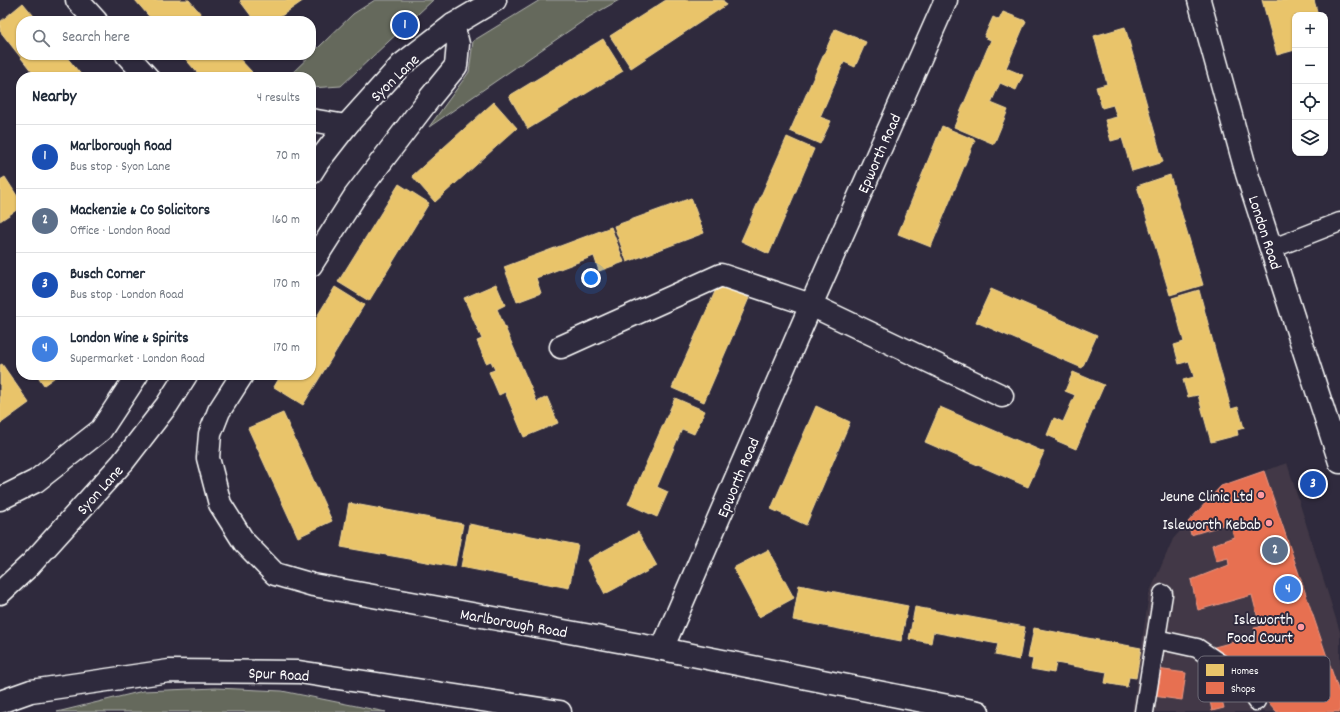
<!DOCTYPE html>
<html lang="en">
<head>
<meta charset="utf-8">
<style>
  body { margin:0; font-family:Dekko,sans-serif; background:#f2f2f3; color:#1f2937 }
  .controls { position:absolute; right:12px; top:12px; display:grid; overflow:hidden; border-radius:8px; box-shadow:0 1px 3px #0004 }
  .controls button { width:36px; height:36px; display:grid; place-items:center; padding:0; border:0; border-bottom:1px solid #e0e1e3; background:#fff; color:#1f2937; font:20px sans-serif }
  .you { position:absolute; left:591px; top:278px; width:14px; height:14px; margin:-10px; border:3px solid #fff; border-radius:50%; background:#1a73e8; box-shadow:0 0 0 6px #1a73e833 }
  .badge { display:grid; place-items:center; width:26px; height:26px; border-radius:50%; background:#845c67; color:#fff; font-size:13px; font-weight:700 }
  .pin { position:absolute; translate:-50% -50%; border:2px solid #fff; box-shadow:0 1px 4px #0006 }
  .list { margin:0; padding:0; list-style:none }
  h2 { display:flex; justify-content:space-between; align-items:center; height:52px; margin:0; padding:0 16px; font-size:17px }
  h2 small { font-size:13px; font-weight:400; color:#747a83 }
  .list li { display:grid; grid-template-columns:26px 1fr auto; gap:12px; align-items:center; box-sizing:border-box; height:64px; padding:0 16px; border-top:1px solid #e0e1e3 }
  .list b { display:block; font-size:15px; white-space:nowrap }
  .list p { margin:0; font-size:13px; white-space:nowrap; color:#747a83 }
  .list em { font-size:13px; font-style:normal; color:#747a83 }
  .icon { flex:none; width:22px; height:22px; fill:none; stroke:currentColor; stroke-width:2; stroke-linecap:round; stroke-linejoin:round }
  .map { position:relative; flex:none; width:1340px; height:712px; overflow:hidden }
  .search { position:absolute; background:#fff; box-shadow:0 1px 3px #0004; left:16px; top:16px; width:300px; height:44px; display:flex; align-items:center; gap:10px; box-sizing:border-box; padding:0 14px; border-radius:16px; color:#747a83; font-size:15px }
  .panel { position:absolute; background:#fff; box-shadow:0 1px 3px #0004; left:16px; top:72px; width:300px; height:308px; border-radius:16px }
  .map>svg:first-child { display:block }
  .built { fill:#423946 }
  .green { fill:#65695c; stroke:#b2b4ae }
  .homes { fill:#e9c46a; stroke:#f0d697 }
  .shops { fill:#e76f51; stroke:#ee9a85 }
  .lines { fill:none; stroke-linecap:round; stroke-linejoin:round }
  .lane-casing { stroke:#fff; stroke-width:21 }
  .street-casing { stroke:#fff; stroke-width:25 }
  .secondary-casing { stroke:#fff; stroke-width:25 }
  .primary-casing { stroke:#fff; stroke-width:25 }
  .lane { stroke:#2f2a3d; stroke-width:18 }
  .street { stroke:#2f2a3d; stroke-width:22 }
  .secondary { stroke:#2f2a3d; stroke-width:22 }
  .primary { stroke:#2f2a3d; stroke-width:22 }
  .poi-dot { fill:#ff9aa2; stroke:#2f2a3d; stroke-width:1.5 }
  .labels { text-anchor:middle; stroke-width:4; stroke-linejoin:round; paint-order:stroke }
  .street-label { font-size:16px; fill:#fff; stroke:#2f2a3d }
  .poi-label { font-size:16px; fill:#fff; stroke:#2f2a3d; text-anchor:end }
  .key { fill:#2f2a3d; stroke:#6d6a77; stroke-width:1 }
  .key-label { font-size:11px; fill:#fff }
</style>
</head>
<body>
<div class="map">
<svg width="1340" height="712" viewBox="0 0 1340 712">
  <rect width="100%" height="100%" fill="#2f2a3d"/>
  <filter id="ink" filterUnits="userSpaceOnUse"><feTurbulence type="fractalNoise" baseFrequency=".025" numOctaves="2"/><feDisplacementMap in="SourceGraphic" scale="8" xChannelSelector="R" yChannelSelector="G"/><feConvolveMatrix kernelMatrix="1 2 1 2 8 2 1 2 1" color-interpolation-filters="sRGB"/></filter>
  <g filter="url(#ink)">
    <path class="built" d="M1287,463L1340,632V712H1132L1149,594L1173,539L1221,486Z"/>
    <g class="green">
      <path d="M375,0H433L341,86L311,88V77H288L353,14Z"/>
      <path d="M540,0H619L589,17L429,127L469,72L473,41Z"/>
      <path d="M216,688L282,691L386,712H57L143,691Z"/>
    </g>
    <g class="homes">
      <path d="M135,0H189L207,21H153Z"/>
      <path d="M241,0H304L274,21H255L240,1Z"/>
      <path d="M666,0H723L726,5L631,68L610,36Z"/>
      <path d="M1262,0H1314L1318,15H1295V50L1277,55Z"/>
      <path d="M23,3L38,21H21V55H65L83,77H36L0,31V22Z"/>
      <path d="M1003,12L1026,21L1006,68L1023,75L1016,90L1000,83L991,103L1008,110L994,144L954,127L991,40L984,37L993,17L999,20Z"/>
      <path d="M1125,27L1163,162L1132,171L1122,138L1111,141L1105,120L1117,117L1113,105L1102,108L1096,87L1107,84L1094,36Z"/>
      <path d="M835,29L866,42L855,67L844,62L820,117L831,121L820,144L790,131Z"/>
      <path d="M603,39L623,71L528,129L509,96Z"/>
      <path d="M182,55H236L252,72L246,77H201Z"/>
      <path d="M494,102L517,128L435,202L412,176Z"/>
      <path d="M942,126L975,140L931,247L898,234Z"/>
      <path d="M787,137L814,149L769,254L741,241Z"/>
      <path d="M1170,175L1203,285L1170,295L1137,186Z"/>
      <path d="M5,177L21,202V207L0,221V180Z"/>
      <path d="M399,184L429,203L369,301L338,282Z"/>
      <path d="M691,198L704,233L627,262L614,226Z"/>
      <path d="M611,227L624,262L599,271L594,256L536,278L541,293L517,302L504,267Z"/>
      <path d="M496,284L505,305L497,309L537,402L547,397L558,423L524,437L505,392L499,395L489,372L495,370L491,361L486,363L477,341L482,339L464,298Z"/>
      <path d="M718,285L749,298L704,402L672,388Z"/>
      <path d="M335,287L364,305L303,405L274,387L281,375H311V326Z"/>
      <path d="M991,289L1097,335L1082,368L976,322Z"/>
      <path d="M1199,290L1231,409L1238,407L1244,428L1237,430L1238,435L1211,442L1198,395L1188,397L1183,380L1194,377L1189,361L1179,364L1174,345L1184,342L1172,298Z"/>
      <path d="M2,364L29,403L0,424V365Z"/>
      <path d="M1073,372L1104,385L1076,449L1055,440L1056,439L1047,435L1054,418L1063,422L1075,395L1065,391Z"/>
      <path d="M37,375H58L44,385Z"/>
      <path d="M675,398L705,411L694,434L682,429L657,487L668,492L657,517L628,504Z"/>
      <path d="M816,406L850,422L806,525L771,509Z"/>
      <path d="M940,407L1044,452L1028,487L925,442Z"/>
      <path d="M283,413L332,521L298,537L248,428Z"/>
      <path d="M349,503L463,524L455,567L341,547Z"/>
      <path d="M469,524L578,545L569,588L461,567Z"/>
      <path d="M638,532L657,566L605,594L587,560Z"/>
      <path d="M768,550L794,598L759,617L733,568Z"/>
      <path d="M799,585L908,606L901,641L793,620Z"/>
      <path d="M915,607L1025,627L1019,660L995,655L998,644L933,632L931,643L909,639Z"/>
      <path d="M1034,628L1141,648L1136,678L1129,677L1127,687L1105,683L1107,672L1056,663L1054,673L1031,669L1033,659L1028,658Z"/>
    </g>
    <g class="shops">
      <path d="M1264,471L1340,695V712H1277L1260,693L1253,677L1278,672L1276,667L1257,672L1252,660L1228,665L1207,649L1256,636L1254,628L1260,627L1252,595L1198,610L1191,580L1229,565L1228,558L1216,561L1212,545L1234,537L1230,523L1191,535L1188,522L1221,486Z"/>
      <path d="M1157,669L1186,673L1182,700L1153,696Z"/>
      <path d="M1217,679L1224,708L1212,711L1206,681Z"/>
    </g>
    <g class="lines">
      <defs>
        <g id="lane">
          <path d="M1271,249L1340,222"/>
          <path d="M1156,639L1197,648L1247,682L1256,701"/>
          <path d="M1144,712L1163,594"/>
        </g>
        <g id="street">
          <path d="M77,0L96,21"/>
          <path d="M127,55L147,77"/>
          <path d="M311,120L346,126"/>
          <path d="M311,173L318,162L346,126L401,65L453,25L495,0"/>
          <path d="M311,265L355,196L429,99L456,66L458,44L453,25"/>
          <path d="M561,347L721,275L811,305L1002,396"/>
          <path d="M242,375L219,411L210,434L208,458L220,504L244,542L275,574L313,585L662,649L978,712"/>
          <path d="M0,499L36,481L101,430L137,375"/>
          <path d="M0,593L31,564L123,462L167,405L186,375"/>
          <path d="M662,649L811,305L946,0"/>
        </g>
        <path id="secondary" d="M0,702L31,691L169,671L299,672L560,712"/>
        <path id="primary" d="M1199,0L1247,174L1340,462"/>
      </defs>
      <use href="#lane" class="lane-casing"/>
      <use href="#street" class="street-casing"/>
      <use href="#secondary" class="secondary-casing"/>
      <use href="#primary" class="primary-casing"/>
      <use href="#lane" class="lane"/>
      <use href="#street" class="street"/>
      <use href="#secondary" class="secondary"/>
      <use href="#primary" class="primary"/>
    </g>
  </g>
  <g class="poi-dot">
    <circle cx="1261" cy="495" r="4"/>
    <circle cx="1269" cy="523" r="4"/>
    <circle cx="1301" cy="627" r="4"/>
  </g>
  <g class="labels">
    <g class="street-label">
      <text transform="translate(394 77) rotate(-44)" y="6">Syon Lane</text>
      <text transform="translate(878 153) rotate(-66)" y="6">Epworth Road</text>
      <text transform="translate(1266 232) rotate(72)" y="6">London Road</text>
      <text transform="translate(737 477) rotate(-67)" y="6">Epworth Road</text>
      <text transform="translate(99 489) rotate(-48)" y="6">Syon Lane</text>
      <text transform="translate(514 622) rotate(10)" y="6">Marlborough Road</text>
      <text transform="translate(279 673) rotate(3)" y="6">Spur Road</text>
    </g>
    <g class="poi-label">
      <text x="1253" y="501">Jeune Clinic Ltd</text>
      <text x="1261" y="529">Isleworth Kebab</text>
      <text x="1293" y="624">Isleworth<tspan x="1293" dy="18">Food Court</tspan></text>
    </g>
  </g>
  <rect x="1198" y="656" width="132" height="46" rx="6" class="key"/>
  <rect x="1206" y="664" width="18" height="12" fill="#e9c46a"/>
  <rect x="1206" y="682" width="18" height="12" fill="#e76f51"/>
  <g class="key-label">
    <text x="1231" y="674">Homes</text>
    <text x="1231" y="692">Shops</text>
  </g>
</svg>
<div class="controls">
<button>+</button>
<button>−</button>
<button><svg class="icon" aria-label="locate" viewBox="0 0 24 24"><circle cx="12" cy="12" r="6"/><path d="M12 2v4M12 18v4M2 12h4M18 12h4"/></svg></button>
<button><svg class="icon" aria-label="layers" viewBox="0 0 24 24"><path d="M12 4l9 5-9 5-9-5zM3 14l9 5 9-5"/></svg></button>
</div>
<div class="you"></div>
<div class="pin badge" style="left:405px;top:25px;background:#1a4fb4">1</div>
<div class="pin badge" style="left:1275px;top:550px;background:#5c6f8a">2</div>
<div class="pin badge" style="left:1313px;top:484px;background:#1a4fb4">3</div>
<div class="pin badge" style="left:1288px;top:589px;background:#3f7fe0">4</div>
<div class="search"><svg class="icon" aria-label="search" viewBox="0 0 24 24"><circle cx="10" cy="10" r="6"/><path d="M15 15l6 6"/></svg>Search here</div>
<section class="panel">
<h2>Nearby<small>4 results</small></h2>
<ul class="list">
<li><span class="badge" style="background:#1a4fb4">1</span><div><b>Marlborough Road</b><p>Bus stop · Syon Lane</p></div><em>70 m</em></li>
<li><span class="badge" style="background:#5c6f8a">2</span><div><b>Mackenzie &amp; Co Solicitors</b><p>Office · London Road</p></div><em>160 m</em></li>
<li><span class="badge" style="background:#1a4fb4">3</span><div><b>Busch Corner</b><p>Bus stop · London Road</p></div><em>170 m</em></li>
<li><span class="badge" style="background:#3f7fe0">4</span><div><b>London Wine &amp; Spirits</b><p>Supermarket · London Road</p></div><em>170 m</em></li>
</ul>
</section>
</div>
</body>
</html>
